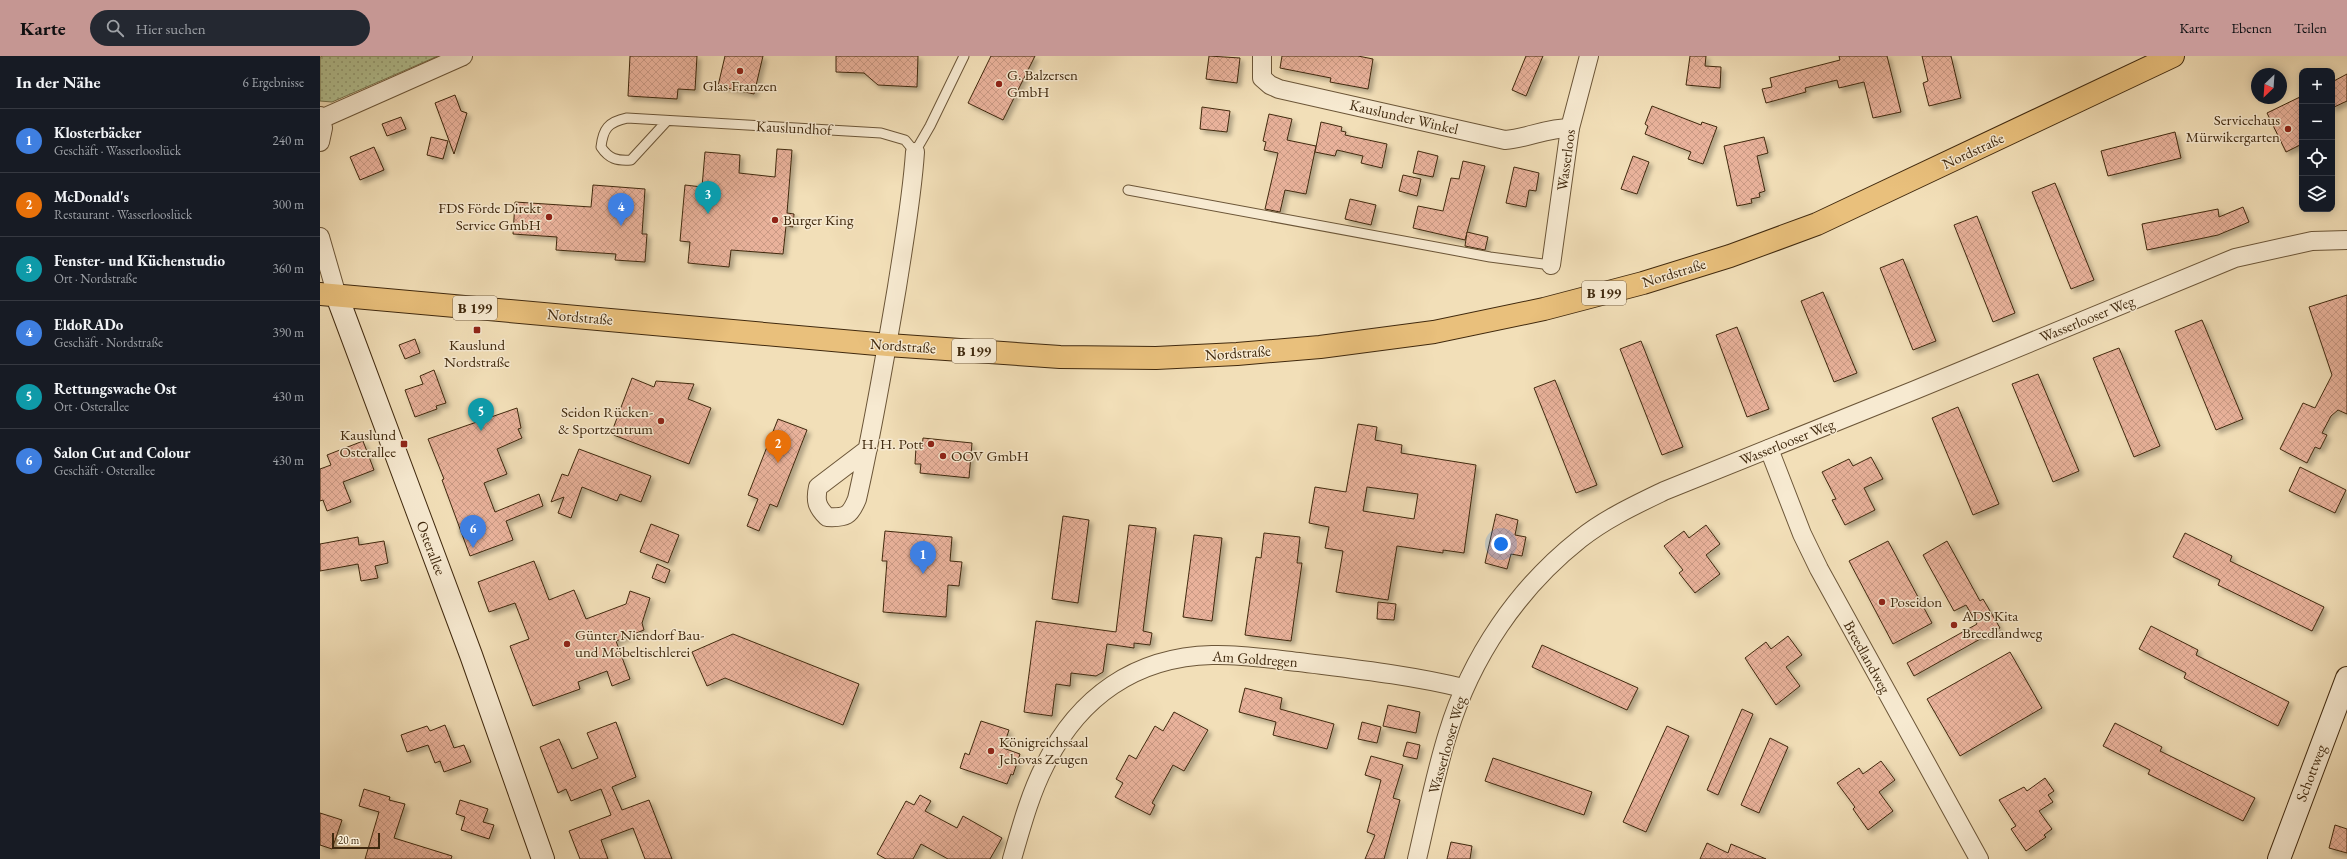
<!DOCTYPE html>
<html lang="de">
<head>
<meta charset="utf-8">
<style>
  body { margin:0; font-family:"EB Garamond",serif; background:#242831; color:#f1f3f6 }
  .controls { position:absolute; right:12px; top:12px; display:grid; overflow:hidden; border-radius:8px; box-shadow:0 2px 10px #0003 }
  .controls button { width:36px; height:36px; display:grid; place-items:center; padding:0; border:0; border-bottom:1px solid #363941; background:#171b24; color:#f1f3f6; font:20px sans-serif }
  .compass { position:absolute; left:1931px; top:12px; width:36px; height:36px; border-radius:50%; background:#171b24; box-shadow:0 2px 10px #0003; rotate:205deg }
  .scale { position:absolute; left:12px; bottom:10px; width:48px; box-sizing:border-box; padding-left:4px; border:2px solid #40290e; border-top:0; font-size:11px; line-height:14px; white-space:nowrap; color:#40290e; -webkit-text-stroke:3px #f7ead1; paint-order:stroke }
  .you { position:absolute; left:1181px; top:488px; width:14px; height:14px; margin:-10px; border:3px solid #fff; border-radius:50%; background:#1a73e8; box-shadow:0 0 0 6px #1a73e833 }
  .badge { display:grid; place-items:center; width:26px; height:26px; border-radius:50%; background:#c59692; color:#fff; font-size:13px; font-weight:700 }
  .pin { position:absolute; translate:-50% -33px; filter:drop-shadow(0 1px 2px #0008) }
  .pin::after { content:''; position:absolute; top:21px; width:14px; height:12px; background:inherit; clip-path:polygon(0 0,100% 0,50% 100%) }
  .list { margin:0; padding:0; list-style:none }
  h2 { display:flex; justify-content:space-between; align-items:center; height:52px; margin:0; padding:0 16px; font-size:17px }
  h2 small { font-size:13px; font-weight:400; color:#9ea1a6 }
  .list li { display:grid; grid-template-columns:26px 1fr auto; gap:12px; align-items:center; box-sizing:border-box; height:64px; padding:0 16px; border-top:1px solid #363941 }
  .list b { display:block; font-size:15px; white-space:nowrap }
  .list p { margin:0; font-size:13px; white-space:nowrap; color:#9ea1a6 }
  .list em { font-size:13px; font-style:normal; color:#9ea1a6 }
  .icon { flex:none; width:22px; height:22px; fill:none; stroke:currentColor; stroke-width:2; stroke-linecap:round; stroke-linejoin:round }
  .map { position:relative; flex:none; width:2027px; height:803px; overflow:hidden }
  header { display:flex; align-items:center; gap:24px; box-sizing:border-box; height:56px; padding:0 20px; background:#c59692; color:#111 }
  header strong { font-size:19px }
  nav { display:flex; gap:22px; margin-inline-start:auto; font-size:14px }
  .search { width:280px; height:36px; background:#242831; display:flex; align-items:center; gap:10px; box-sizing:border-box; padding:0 14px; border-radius:22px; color:#9ea1a6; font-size:15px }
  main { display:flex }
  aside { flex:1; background:#171b24 }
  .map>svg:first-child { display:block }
  .grass { fill:url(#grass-dots); stroke:#7a7651 }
  .building { fill:url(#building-cross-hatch); stroke:#40290e; fill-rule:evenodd; filter:url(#shadow) }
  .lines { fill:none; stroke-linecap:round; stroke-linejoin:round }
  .lane-casing { stroke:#6c5638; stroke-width:11 }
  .street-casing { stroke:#6c5638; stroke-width:20 }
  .secondary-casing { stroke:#40290e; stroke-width:24 }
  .primary-casing { stroke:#40290e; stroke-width:24 }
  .lane { stroke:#f7ead1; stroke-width:9 }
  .street { stroke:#f7ead1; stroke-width:18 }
  .secondary { stroke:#f7ead1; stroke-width:22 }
  .primary { stroke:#e9c07c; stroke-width:22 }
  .poi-dot { fill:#8f2418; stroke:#f7ead1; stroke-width:1.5 }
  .labels { text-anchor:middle; stroke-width:3; stroke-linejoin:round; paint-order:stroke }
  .shield { fill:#f7ead1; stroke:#776348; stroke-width:1 }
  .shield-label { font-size:14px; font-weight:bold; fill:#40290e }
  .poi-label { font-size:15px; fill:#40290e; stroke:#f7ead1; text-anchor:start }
  .street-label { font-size:15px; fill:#40290e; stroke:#f7ead1 }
</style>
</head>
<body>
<header>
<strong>Karte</strong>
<div class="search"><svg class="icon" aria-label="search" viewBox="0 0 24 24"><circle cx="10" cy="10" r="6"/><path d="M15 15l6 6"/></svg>Hier suchen</div>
<nav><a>Karte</a><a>Ebenen</a><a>Teilen</a></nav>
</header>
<main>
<aside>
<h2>In der Nähe<small>6 Ergebnisse</small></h2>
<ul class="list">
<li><span class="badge" style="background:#3f7fe0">1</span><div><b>Klosterbäcker</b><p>Geschäft · Wasserlooslück</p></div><em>240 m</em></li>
<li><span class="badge" style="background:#e8710a">2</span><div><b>McDonald's</b><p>Restaurant · Wasserlooslück</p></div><em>300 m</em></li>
<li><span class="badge" style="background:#0f9aa8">3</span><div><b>Fenster- und Küchenstudio</b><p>Ort · Nordstraße</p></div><em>360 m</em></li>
<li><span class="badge" style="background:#3f7fe0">4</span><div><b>EldoRADo</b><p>Geschäft · Nordstraße</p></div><em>390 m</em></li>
<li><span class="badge" style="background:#0f9aa8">5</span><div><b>Rettungswache Ost</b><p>Ort · Osterallee</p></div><em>430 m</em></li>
<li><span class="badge" style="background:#3f7fe0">6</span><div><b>Salon Cut and Colour</b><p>Geschäft · Osterallee</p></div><em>430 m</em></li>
</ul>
</aside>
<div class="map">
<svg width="2027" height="803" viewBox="0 0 2027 803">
  <defs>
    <pattern id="grass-dots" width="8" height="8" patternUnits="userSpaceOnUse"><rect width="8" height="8" fill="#b4c394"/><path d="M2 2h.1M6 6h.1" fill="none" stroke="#949e77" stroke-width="1.8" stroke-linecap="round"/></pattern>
    <pattern id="building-cross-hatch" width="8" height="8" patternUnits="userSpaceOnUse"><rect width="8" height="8" fill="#e9b29b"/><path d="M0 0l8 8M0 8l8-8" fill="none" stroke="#c99984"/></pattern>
    <filter id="shadow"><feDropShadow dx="3.5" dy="3.5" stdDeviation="2" flood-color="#0004"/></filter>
  </defs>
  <rect width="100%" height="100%" fill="#f2dfb8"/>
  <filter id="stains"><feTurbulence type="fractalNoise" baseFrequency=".005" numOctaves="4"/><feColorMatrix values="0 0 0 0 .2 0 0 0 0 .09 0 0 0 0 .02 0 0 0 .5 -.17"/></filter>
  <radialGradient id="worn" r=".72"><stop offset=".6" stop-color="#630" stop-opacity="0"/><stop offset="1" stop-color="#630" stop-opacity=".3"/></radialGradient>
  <path class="grass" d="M3,0H118L12,46L0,45V1Z"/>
  <g class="building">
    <path d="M310,0H377L375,34L358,33L357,43L308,40Z"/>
    <path d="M405,0H443L434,38L398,30Z"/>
    <path d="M516,0H598L597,31L558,29L544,17L516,16Z"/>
    <path d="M671,0H715L683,64L648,47Z"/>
    <path d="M889,0L920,2L917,27L886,23Z"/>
    <path d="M962,0H1038L1053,3L1048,33L1010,26L1011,22L960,12Z"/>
    <path d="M1206,0H1223L1206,40L1192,34Z"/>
    <path d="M1370,0H1386L1385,10L1401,11L1400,32L1366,29Z"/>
    <path d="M1519,0H1567L1581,56L1553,62L1544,26L1519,32L1517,24L1485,32L1486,36L1446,47L1442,33L1452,31L1450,22L1520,4Z"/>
    <path d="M1602,0H1631L1641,42L1609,50L1603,27L1608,25Z"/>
    <path d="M2027,18V45L2012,52V26Z"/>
    <path d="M135,39L141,55L147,57L134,98L115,47Z"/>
    <path d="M1982,40V88L1966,96L1947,57Z"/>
    <path d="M1332,50L1381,69L1382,66L1397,71L1383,108L1368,103L1371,96L1325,78L1328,70L1325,68Z"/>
    <path d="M882,51L910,55L907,76L880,73Z"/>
    <path d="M949,58L972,63L967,84L996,90L986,138L965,134L960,156L945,153L958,97L944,94L946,86L943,85Z"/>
    <path d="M81,61L86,73L67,80L62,68Z"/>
    <path d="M1001,66L1022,71L1021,75L1026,76L1025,79L1067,88L1062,112L1041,107L1043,100L1017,94L1015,100L995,96Z"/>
    <path d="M1855,76L1861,102L1788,120L1781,95Z"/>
    <path d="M111,81L128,85L123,103L107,99Z"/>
    <path d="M1444,81L1448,97L1437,100L1445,135L1439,137L1440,141L1431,143L1432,147L1417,150L1404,90Z"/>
    <path d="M54,91L64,114L40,124L30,101Z"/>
    <path d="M457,93L472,94L467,157L474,158L473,171L466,170L463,198L411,194L409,211L368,207L370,186L360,185L365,129L382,131L385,96L420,99L419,117L455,121Z"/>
    <path d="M1098,95L1118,100L1113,121L1093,117Z"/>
    <path d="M1313,100L1329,106L1317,138L1301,133Z"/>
    <path d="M1143,105L1165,110L1145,184L1093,172L1098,150L1123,155L1131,122L1139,123Z"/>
    <path d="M1194,111L1219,117L1216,135L1209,134L1206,151L1186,147Z"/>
    <path d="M1083,119L1101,123L1097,140L1079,135Z"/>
    <path d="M1735,127L1774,224L1751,233L1712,136Z"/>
    <path d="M273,129L325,133L322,178H327L325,206L295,204L296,198L236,194L237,181L193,178L195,146L271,151Z"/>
    <path d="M1030,143L1056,149L1051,169L1025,163Z"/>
    <path d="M1923,151L1929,166L1898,179L1827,194L1822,168L1898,153L1899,161Z"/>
    <path d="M1657,160L1695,257L1673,266L1634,169Z"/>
    <path d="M1147,176L1168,181L1165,194L1145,190Z"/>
    <path d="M1583,203L1616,285L1593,294L1560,212Z"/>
    <path d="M1503,236L1537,317L1514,326L1481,245Z"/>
    <path d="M2027,239V358L2018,354L2011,360L2002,377L2007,379L2000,393L1995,391L1987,407L1960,393L1983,347L1995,352L2012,319L1989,251Z"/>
    <path d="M1882,264L1923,363L1896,374L1855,275Z"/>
    <path d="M1417,271L1449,353L1427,361L1396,279Z"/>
    <path d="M95,283L100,297L85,303L79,289Z"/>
    <path d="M1321,285L1363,391L1342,399L1300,293Z"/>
    <path d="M1799,292L1840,390L1814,401L1773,302Z"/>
    <path d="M114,314L126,347L116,350L117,353L95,361L85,334L103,328L100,320Z"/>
    <path d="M1718,318L1759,415L1733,426L1692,328Z"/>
    <path d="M312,322L334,331L336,325L374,328L368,343L391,352L369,408L291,378Z"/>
    <path d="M1235,324L1277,429L1256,437L1214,332Z"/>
    <path d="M1638,351L1679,448L1653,459L1612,362Z"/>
    <path d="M197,352L201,372L198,373L202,382L177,393L187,418L164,427L175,456L219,438L223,450L186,465L193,484L150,500L122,424L124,423L108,383Z"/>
    <path d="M458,363L487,374L457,451L450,448L439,475L427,470L438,443L428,439Z"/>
    <path d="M1038,368L1057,371L1055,384L1082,389L1081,397L1156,409L1144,497L1123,494V497L1077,490L1068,544L1016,536L1023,495L1005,492L1009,471L989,467L995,431L1026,436ZM1047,431L1098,438L1094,463L1043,455Z"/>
    <path d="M603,382L652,387L649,422L600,417L601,408H595L596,391L602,392Z"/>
    <path d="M43,385L54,414L23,426L31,446L7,455L3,444L0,445V413L11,409L7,399Z"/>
    <path d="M259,393L331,420L321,446L300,438L297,445L262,431L251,462L238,457L244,441L231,446L242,418L248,420Z"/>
    <path d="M1551,401L1563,423L1544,432L1555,454L1525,469L1512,444L1516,443L1502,416L1529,403L1533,410Z"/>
    <path d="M1980,411L2026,434L2015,457L1969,435Z"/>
    <path d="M1176,458L1198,464L1195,479L1206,481L1202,500L1191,498L1187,513L1165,507Z"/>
    <path d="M743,460L769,464L758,547L732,543Z"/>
    <path d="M331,468L359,479L348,507L320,496Z"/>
    <path d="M809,469L836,472L823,575L832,577L830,589L814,587V592L787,588L783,616L776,620L751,617L750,630L736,628L732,660L704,656L716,565L796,576Z"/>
    <path d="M1386,469L1400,488L1386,499L1400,518L1375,537L1359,517L1363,514L1344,490L1364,475L1369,482Z"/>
    <path d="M565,475L632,481L630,505L642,506L639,530L628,529L626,561L563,556L567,505H562Z"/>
    <path d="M944,477L980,481L977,507H982L971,585L925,579L936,501L941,502Z"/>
    <path d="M1865,477L1912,500L1910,505L2004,551L1992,575L1898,529L1900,524L1853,501Z"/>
    <path d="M874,479L902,482L892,565L863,561Z"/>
    <path d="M38,481L39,489L64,485L68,507L55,510L58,522L41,525L38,508L0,515V488Z"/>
    <path d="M1568,485L1612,567L1573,588L1529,505Z"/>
    <path d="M1627,485L1660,545L1663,543L1680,572L1594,620L1587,607L1657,568L1646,549L1634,555L1603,499Z"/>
    <path d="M214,505L229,544L254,534L266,563L306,548L310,535L330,542L322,567L324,574L296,585L310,623L292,630L287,615L258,626L260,633L213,650L190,590L209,583L195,547L169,556L158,526Z"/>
    <path d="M337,508L350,514L345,527L332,522Z"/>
    <path d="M1058,546L1076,548L1074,564L1057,563Z"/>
    <path d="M1831,570L1878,594L1876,599L1969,646L1958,670L1864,622L1866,617L1819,593Z"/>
    <path d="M413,578L539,628L523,669L405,622L387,630L372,596Z"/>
    <path d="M1468,580L1482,599L1466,611L1480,630L1456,649L1425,602L1446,586L1451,593Z"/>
    <path d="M1222,589L1318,632L1307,654L1212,611Z"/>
    <path d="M1690,596L1722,652L1640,700L1607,643Z"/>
    <path d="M925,632L962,642L960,653L1014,668L1007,693L953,679L956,666L919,656Z"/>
    <path d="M1068,649L1100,656L1096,677L1063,670Z"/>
    <path d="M1422,653L1433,658L1398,739L1387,734Z"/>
    <path d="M854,656L888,674L864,715L853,709L832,747L835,749L830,759L795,741L803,727L796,723L809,699L816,703L835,670L843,675Z"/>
    <path d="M661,665L689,674L683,692L700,698L693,719L691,718L687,728L640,712L645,697L649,699Z"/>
    <path d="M296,666L316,721L292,731L302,754L329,744L352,803H325L313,772L281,784L288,803H260L249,775L291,759L281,733L251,745L246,733L238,737L220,691L239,683L252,713L278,702L267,677Z"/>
    <path d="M1042,666L1061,671L1057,687L1038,683Z"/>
    <path d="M1795,667L1842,691L1840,695L1935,742L1923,765L1828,718L1830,714L1783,690Z"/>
    <path d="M125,669L134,692L144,689L151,706L124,716L120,705L115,707L108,689L87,696L81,679L107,670L110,675Z"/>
    <path d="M1347,670L1369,680L1326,776L1303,766Z"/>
    <path d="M1450,682L1468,691L1439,757L1421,749Z"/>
    <path d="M1087,686L1100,689L1097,703L1083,700Z"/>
    <path d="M1051,700L1083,709L1073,742L1080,744L1064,803H1045L1055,779L1047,776L1061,724L1045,719Z"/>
    <path d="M1173,702L1272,736L1264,759L1165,725Z"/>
    <path d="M1561,705L1575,724L1559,736L1573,755L1548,774L1533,753L1535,751L1517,727L1539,712L1543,718Z"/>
    <path d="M1725,722L1734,735L1728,739L1733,746L1719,755L1732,773L1724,779L1726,781L1706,795L1691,773L1696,770L1679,744L1704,731L1707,735Z"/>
    <path d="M44,733L70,741L69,744L85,748L74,782L132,800L131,803H45L59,756L39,750Z"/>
    <path d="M600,739L611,745L605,755L637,772L643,760L682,782L670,803H628L601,788L593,803H566L557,798L586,745L594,749Z"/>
    <path d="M140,744L168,753L163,766L174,769L169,783L141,774L145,761L136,758Z"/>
    <path d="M0,757L22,764L12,793L0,789Z"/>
    <path d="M2015,769L2027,773V797L2009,792Z"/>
    <path d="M1131,786L1152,790L1150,803H1127Z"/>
    <path d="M1387,787L1408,797L1411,788L1446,803H1380Z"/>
  </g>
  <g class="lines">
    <defs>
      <g id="lane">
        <path d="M346,66L311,104C297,105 289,103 281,91C283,73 288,66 307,62L561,77L585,84L595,96L610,70L644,0"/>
        <path d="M808,134L1170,201L1231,209"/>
      </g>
      <g id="street">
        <path d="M942,0V22L950,29L959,33L1185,84C1208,82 1227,72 1250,72"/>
        <path d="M0,60L3,72L0,86"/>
        <path d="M1,63L143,0"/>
        <path d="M0,181L17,240"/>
        <path d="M1231,209L1250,72L1269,0"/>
        <path d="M548,393L498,431C495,445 497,451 507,461C526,462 530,460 537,443C553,373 565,302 577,231C584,186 592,141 595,96"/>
        <path d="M1449,393L1482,478L1499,513L1659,803"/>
        <path d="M692,803C701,772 710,738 725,709C759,641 815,601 892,599C921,598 951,603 979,606C1034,613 1090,619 1143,632"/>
        <path d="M1097,803C1107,761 1115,718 1128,677C1151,601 1198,532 1260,483C1285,463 1315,449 1344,435L1595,334L1915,202L1992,185L2027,184"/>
      </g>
      <g id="secondary">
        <path d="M17,240L151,599L223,803"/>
        <path d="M1959,803L2027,622"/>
      </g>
      <path id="primary" d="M0,238L568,289L740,301L836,302L917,298L1000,291L1114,276L1224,253L1323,227L1410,200L1497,168L1853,0"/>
    </defs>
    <use href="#lane" class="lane-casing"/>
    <use href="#street" class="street-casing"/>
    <use href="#secondary" class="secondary-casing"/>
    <use href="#primary" class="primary-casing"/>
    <use href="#lane" class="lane"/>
    <use href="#street" class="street"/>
    <use href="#secondary" class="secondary"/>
    <use href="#primary" class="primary"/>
  </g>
  <g class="poi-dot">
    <circle cx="420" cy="15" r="4"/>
    <circle cx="679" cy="28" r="4"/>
    <circle cx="1968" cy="73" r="4"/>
    <circle cx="229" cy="161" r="4"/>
    <circle cx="455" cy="164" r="4"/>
    <rect x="153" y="270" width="8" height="8" rx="2"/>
    <circle cx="341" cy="365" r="4"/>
    <rect x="80" y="384" width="8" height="8" rx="2"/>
    <circle cx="611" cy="388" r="4"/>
    <circle cx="623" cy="400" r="4"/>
    <circle cx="1562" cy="546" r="4"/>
    <circle cx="1634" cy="569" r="4"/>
    <circle cx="247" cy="588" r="4"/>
    <circle cx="671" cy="695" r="4"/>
  </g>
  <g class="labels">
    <g class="shield">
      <rect x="1262" y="225" width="44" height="24" rx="3"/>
      <rect x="133" y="240" width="44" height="24" rx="3"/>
      <rect x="632" y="283" width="44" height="24" rx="3"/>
    </g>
    <g class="shield-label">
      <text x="1284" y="242">B 199</text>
      <text x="155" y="257">B 199</text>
      <text x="654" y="300">B 199</text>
    </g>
    <g class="poi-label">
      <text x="687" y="24">G. Balzersen<tspan x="687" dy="17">GmbH</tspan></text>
      <text x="420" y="35" text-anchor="middle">Glas Franzen</text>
      <text x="1960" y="69" text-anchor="end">Servicehaus<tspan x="1960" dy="17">Mürwikergarten</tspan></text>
      <text x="221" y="157" text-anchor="end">FDS Förde Direkt<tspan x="221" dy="17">Service GmbH</tspan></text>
      <text x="463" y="169">Burger King</text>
      <text x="157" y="294" text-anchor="middle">Kauslund<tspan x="157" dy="17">Nordstraße</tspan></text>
      <text x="333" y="361" text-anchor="end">Seidon Rücken-<tspan x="333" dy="17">&amp; Sportzentrum</tspan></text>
      <text x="76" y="384" text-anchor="end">Kauslund<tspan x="76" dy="17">Osterallee</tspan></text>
      <text x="603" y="393" text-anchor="end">H. H. Pott</text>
      <text x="631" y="405">OOV GmbH</text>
      <text x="1570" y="551">Poseidon</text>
      <text x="1642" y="565">ADS Kita<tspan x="1642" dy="17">Breedlandweg</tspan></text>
      <text x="255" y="584">Günter Niendorf Bau-<tspan x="255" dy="17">und Möbeltischlerei</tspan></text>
      <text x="679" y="691">Königreichssaal<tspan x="679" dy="17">Jehovas Zeugen</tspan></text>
    </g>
    <g class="street-label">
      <text transform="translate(1084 61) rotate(13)" y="5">Kauslunder Winkel</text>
      <text transform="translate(474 72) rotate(3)" y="5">Kauslundhof</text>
      <text transform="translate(1653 95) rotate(-25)" y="5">Nordstraße</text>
      <text transform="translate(1246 104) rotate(-82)" y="5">Wasserloos</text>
      <text transform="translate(1354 217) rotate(-17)" y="5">Nordstraße</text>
      <text transform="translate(260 261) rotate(5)" y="5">Nordstraße</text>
      <text transform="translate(1767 263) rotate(-22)" y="5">Wasserlooser Weg</text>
      <text transform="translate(583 290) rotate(4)" y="5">Nordstraße</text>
      <text transform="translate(918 297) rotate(-4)" y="5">Nordstraße</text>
      <text transform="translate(1467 386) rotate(-22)" y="5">Wasserlooser Weg</text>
      <text transform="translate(111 492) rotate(69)" y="5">Osterallee</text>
      <text transform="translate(1547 601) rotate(61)" y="5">Breedlandweg</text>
      <text transform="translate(935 603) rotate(4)" y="5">Am Goldregen</text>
      <text transform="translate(1127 689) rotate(-74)" y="5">Wasserlooser Weg</text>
      <text transform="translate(1991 717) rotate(-69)" y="5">Schottweg</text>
    </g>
  </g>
  <rect width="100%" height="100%" filter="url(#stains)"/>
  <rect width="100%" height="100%" fill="url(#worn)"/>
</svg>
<div class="controls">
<button>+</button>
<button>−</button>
<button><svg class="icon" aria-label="locate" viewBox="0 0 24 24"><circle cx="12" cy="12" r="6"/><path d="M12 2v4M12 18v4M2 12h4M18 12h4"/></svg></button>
<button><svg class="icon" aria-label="layers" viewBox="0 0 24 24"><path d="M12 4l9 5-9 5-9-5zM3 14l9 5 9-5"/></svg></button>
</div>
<svg class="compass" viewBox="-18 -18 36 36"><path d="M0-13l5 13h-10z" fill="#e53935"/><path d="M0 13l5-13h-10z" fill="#9ea1a6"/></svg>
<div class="scale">20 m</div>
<div class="you"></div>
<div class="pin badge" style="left:603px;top:518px;background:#3f7fe0">1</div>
<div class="pin badge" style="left:458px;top:407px;background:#e8710a">2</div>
<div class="pin badge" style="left:388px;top:158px;background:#0f9aa8">3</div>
<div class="pin badge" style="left:301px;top:170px;background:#3f7fe0">4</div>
<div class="pin badge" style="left:161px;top:375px;background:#0f9aa8">5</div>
<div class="pin badge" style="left:153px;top:492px;background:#3f7fe0">6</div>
</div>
</main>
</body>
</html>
